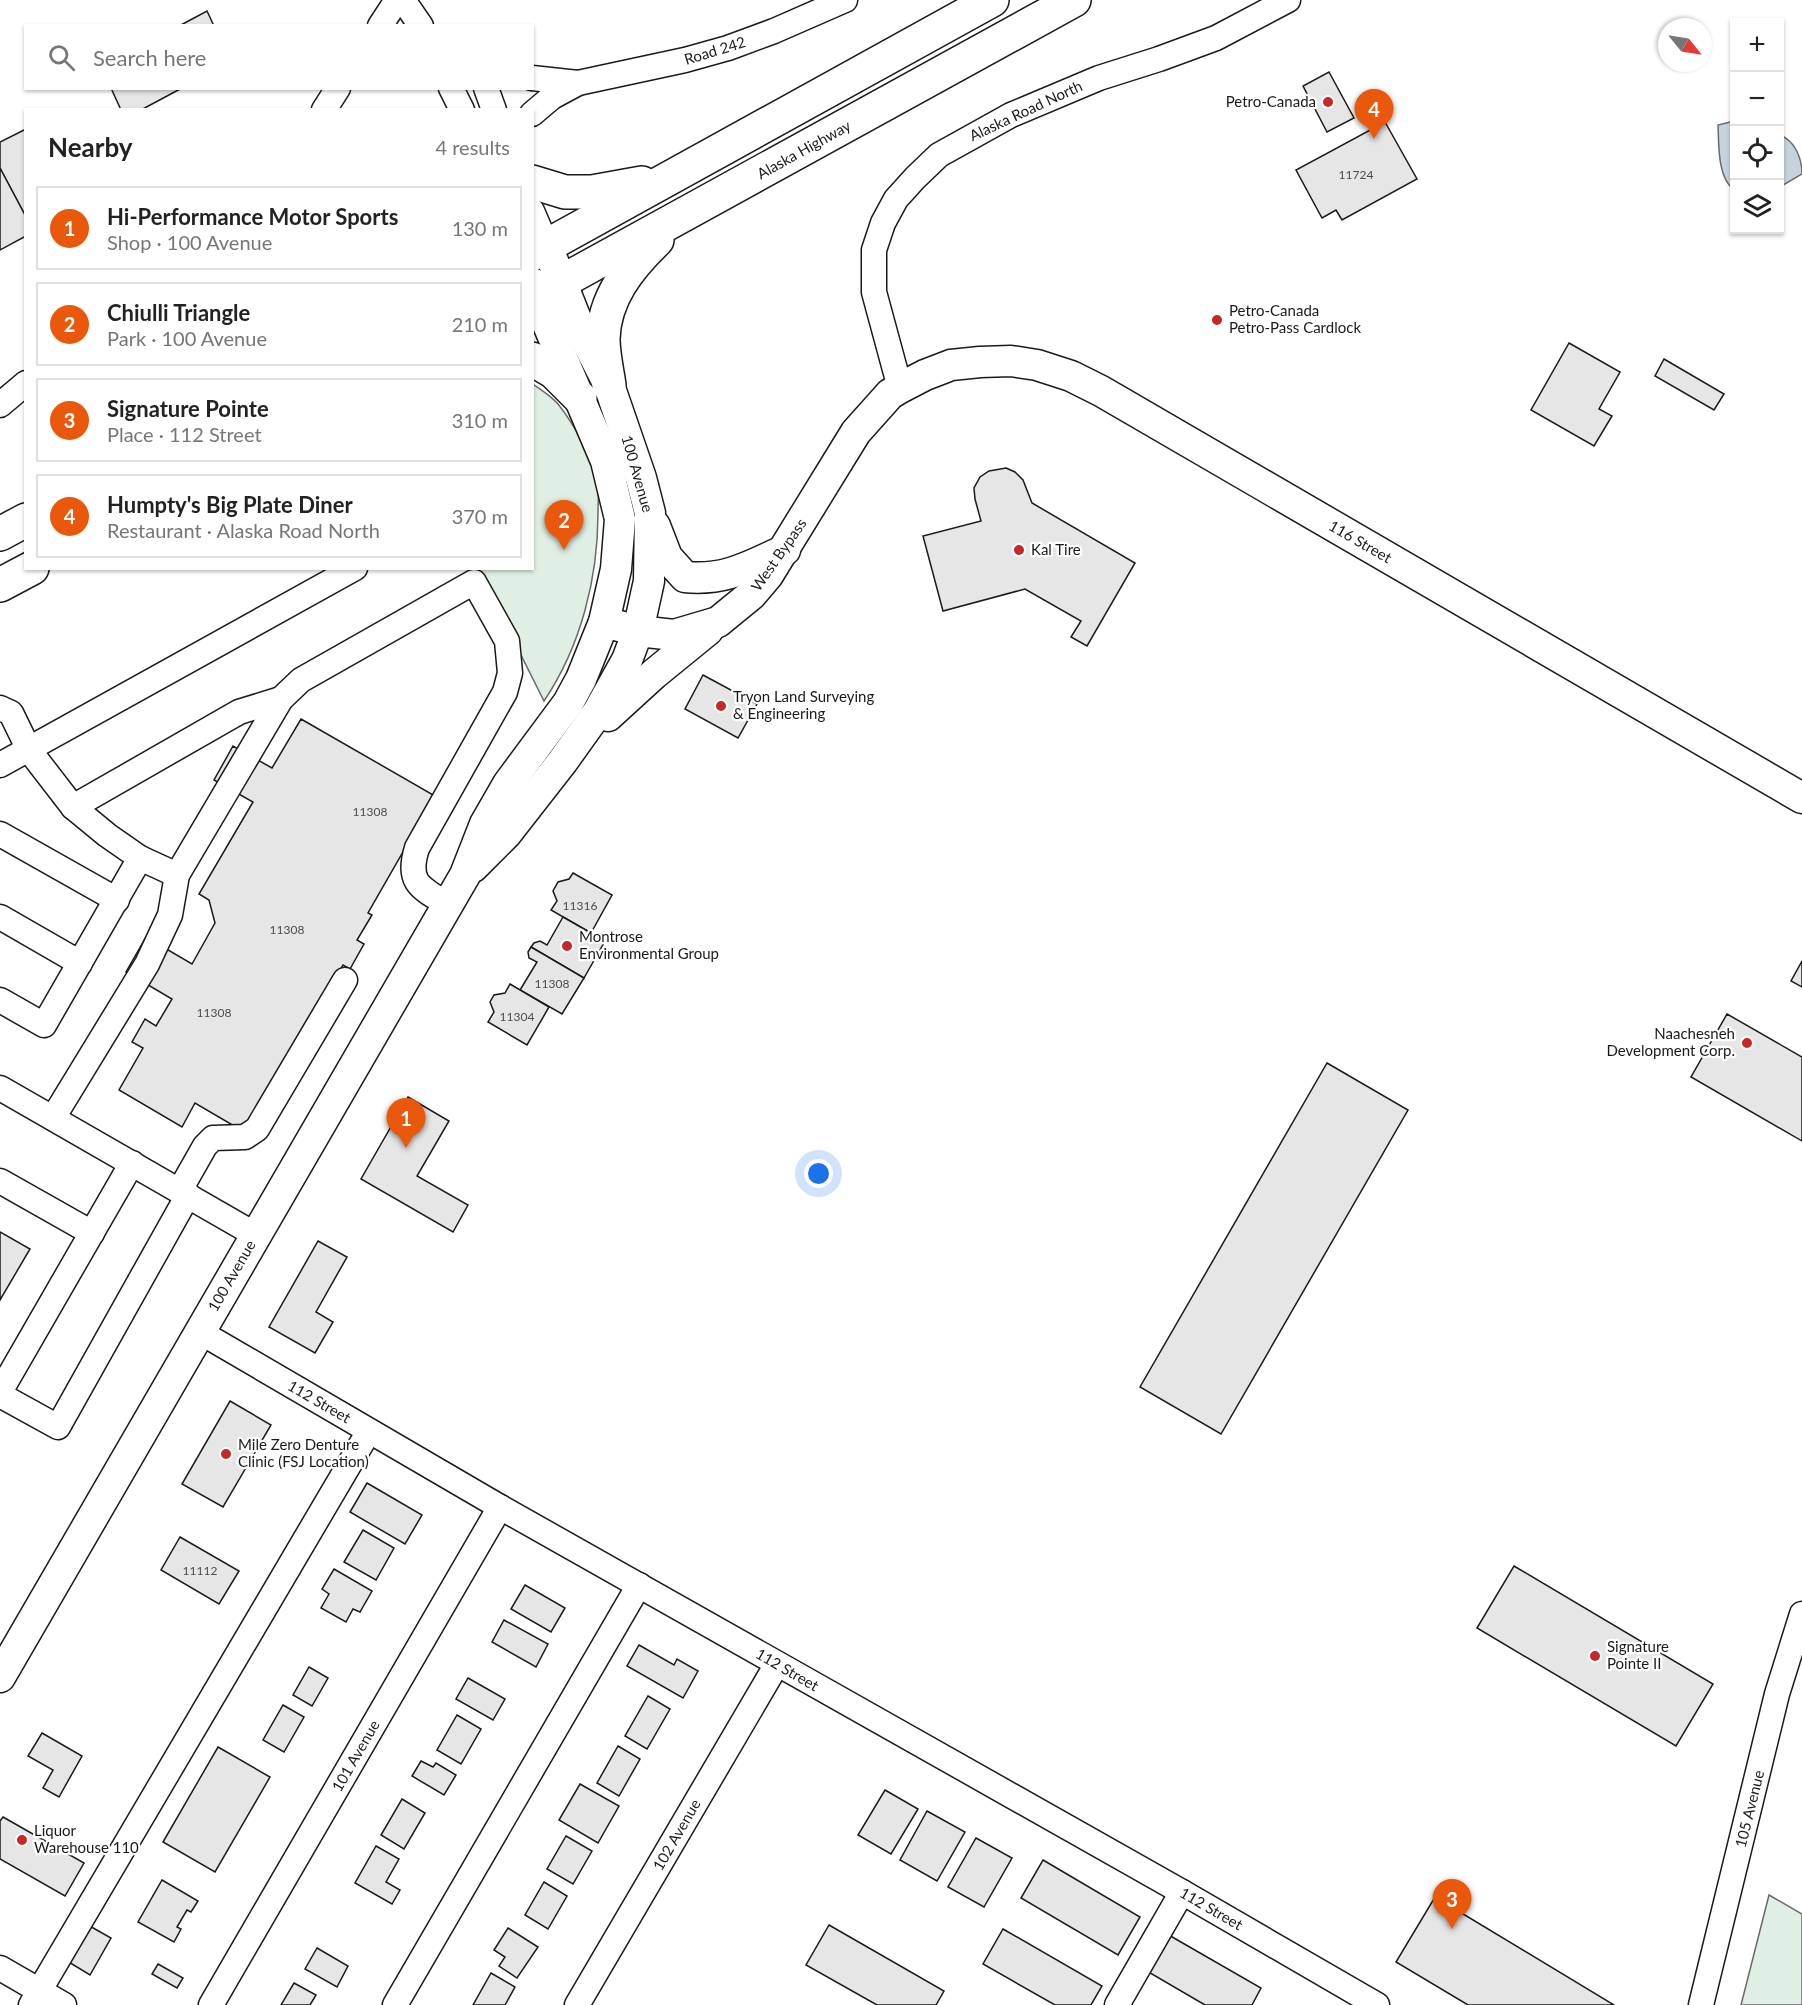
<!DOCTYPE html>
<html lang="en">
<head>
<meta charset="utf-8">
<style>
  body { margin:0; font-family:Lato,sans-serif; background:#f6f6f6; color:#222 }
  .controls { position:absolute; right:18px; top:18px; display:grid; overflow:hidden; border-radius:0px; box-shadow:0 2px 4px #0004 }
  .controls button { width:54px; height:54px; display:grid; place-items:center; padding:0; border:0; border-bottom:2px solid #e0e0e0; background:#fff; color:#222; font:30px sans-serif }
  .compass { position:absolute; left:1658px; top:18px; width:54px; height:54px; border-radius:50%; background:#fff; box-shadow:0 2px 4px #0004; rotate:120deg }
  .you { position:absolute; left:819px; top:1174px; width:21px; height:21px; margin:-15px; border:4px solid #fff; border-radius:50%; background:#1a73e8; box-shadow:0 0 0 9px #1a73e833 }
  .badge { display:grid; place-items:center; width:39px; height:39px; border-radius:50%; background:#ea580c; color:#fff; font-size:20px; font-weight:700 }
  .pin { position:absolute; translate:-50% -50px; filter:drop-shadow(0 2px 3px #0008) }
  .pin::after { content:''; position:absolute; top:32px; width:21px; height:18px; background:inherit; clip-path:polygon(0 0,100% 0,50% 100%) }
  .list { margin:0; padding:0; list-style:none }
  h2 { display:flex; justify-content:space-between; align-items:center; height:78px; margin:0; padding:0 24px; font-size:26px }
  h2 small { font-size:20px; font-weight:400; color:#767676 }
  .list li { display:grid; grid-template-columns:39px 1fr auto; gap:18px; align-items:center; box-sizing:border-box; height:84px; margin:0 12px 12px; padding:0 12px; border:2px solid #e0e0e0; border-radius:0px }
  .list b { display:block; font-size:22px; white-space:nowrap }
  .list p { margin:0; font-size:20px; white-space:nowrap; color:#767676 }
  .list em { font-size:20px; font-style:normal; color:#767676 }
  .icon { flex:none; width:33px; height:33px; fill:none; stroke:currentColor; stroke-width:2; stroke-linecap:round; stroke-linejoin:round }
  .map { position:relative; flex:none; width:1802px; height:2005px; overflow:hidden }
  .search { position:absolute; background:#fff; box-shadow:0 2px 4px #0004; left:24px; top:24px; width:510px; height:66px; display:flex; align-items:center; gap:15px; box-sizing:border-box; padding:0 21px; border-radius:0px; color:#767676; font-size:22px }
  .panel { position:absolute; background:#fff; box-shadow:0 2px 4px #0004; left:24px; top:108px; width:510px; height:462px; border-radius:0px }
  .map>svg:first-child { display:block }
  .green { fill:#e0efe3; stroke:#6a6a6a; stroke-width:1.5 }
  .water { fill:#c6d2dc; stroke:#6a6a6a; stroke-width:1.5 }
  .building { fill:#e6e6e6; stroke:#1a1a1a; stroke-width:1.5 }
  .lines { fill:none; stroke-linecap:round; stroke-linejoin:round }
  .minor-casing { stroke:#1a1a1a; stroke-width:27 }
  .major-casing { stroke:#1a1a1a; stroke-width:33 }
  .highway-casing { stroke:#1a1a1a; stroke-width:36 }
  .minor { stroke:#fff; stroke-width:24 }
  .major { stroke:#fff; stroke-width:30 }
  .highway { stroke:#fff; stroke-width:33 }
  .poi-dot { fill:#c62828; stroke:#fff; stroke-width:2 }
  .labels { text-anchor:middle; stroke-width:4.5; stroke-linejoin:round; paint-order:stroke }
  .number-label { font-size:12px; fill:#4d4d4d }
  .street-label { font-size:15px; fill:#1a1a1a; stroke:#fff }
  .poi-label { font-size:15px; fill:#1a1a1a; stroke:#fff; text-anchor:start }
</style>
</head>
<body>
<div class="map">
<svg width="1802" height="2005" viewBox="0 0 1802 2005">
  <rect width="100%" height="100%" fill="#fff"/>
  <g class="green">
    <path d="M533,384C541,390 551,396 558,404C573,423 593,457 598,481C599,491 598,503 598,513C598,578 581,646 544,701L478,569L532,568Z"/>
    <path d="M1769,1895L1802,1914V2005H1741Z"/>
  </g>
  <g class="water">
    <path d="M1734,121V190C1717,177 1719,144 1718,125Z"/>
    <path d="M1780,135C1795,141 1802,158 1802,174L1780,187Z"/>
  </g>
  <g class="building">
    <path d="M207,11L214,26H179Z"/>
    <path d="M1329,72L1354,118L1327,132L1303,86Z"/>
    <path d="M111,88H182L141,110H121Z"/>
    <path d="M1385,122L1417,179L1342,220L1336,210L1322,218L1296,170Z"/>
    <path d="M26,129V217L0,168V142Z"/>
    <path d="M0,168L26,217V236L0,250Z"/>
    <path d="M1569,343L1620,372L1599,409L1612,416L1594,446L1531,410Z"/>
    <path d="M1664,359L1724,394L1714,410L1655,376Z"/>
    <path d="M1006,468L1015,472L1023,480L1032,503L1135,563L1087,646L1071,637L1081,621L1025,589L943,611L923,536L981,521L975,499L974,488L980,477L989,471Z"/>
    <path d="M703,675L757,704L738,738L685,709Z"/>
    <path d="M301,719L435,796L368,913L372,915L357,940L364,944L350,969L343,965L246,1133L195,1103L182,1127L119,1090L143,1048L132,1042L145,1019L156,1026L172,999L126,972L146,937L192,964L215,923L209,900L199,894L253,802L214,780L233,746L272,768Z"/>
    <path d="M573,873L612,895L591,933L551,910L557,901L553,891L558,882L569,879Z"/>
    <path d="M563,917L605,941L584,978L531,947L534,943L540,941L547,945Z"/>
    <path d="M531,947L584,978L562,1014L520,990L537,962L529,958L528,952Z"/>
    <path d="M1802,961V987L1791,981Z"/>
    <path d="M510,984L549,1007L527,1045L488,1022L494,1012L490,1002L494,995L505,993Z"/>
    <path d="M1727,1014L1802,1057V1141L1691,1077Z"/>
    <path d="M1327,1063L1408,1110L1221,1434L1140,1387Z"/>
    <path d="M408,1097L449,1121L417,1176L468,1205L453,1232L361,1179Z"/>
    <path d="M0,1232L30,1249L0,1300Z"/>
    <path d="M318,1241L347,1257L316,1312L333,1322L315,1353L269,1327Z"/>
    <path d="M230,1401L271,1425L223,1507L182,1484Z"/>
    <path d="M367,1483L422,1515L405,1544L350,1512Z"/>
    <path d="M363,1530L394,1548L376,1580L344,1562Z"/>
    <path d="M180,1537L239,1571L219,1604L161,1570Z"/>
    <path d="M1514,1566L1713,1684L1676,1746L1477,1628Z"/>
    <path d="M334,1569L372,1591L360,1612L353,1609L346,1622L321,1608L329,1594L322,1589Z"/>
    <path d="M525,1585L565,1608L551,1632L511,1609Z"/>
    <path d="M504,1620L548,1644L536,1667L492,1642Z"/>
    <path d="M639,1645L674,1665L677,1659L698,1671L683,1698L627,1666Z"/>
    <path d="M309,1667L328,1678L312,1706L293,1695Z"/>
    <path d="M468,1678L505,1699L493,1720L456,1699Z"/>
    <path d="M648,1696L670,1709L647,1749L625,1736Z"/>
    <path d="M283,1705L304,1717L284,1752L263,1740Z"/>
    <path d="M457,1715L481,1729L461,1764L437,1750Z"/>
    <path d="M42,1733L82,1756L59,1797L43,1788L53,1770L28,1756Z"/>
    <path d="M618,1746L640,1759L619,1796L597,1783Z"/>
    <path d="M218,1747L270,1777L215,1872L163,1842Z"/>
    <path d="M421,1761L433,1767L436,1763L456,1775L444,1795L412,1776Z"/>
    <path d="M580,1784L619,1806L598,1843L559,1820Z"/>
    <path d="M885,1790L918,1809L891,1854L858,1835Z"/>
    <path d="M402,1799L425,1813L404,1849L381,1835Z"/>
    <path d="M927,1811L965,1832L937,1881L900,1860Z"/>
    <path d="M3,1817L84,1863L65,1896L0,1859V1821Z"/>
    <path d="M566,1836L592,1851L573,1884L547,1869Z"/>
    <path d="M976,1838L1012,1858L984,1907L948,1887Z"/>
    <path d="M376,1846L399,1859L386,1882L400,1890L392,1904L355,1883Z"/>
    <path d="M1043,1860L1140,1917L1118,1955L1021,1898Z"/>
    <path d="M162,1880L198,1901L191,1912L187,1910L177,1927L181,1929L174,1942L138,1922Z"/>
    <path d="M544,1882L567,1896L548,1929L525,1915Z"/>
    <path d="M1435,1897L1614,2005H1468L1396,1962Z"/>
    <path d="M88,1925L111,1938L90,1975L67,1961Z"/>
    <path d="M829,1925L944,1991L936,2005H877L806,1965Z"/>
    <path d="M508,1928L538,1947L517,1978L499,1966L505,1957L494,1950Z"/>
    <path d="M1003,1929L1102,1986L1091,2005H1055L983,1964Z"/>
    <path d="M1167,1934L1261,1988L1252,2005H1205L1145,1970Z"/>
    <path d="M317,1948L348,1966L337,1987L305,1969Z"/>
    <path d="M158,1964L183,1978L177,1988L152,1974Z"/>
    <path d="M491,1973L515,1987L505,2005H473Z"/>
    <path d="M294,1983L316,1995L310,2005H281Z"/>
  </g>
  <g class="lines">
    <defs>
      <g id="minor">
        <path d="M403,0L421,26"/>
        <path d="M380,26L397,0"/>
        <path d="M532,78L578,83"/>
        <path d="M451,88L462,110"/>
        <path d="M486,88L494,110"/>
        <path d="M324,110L338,88"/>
        <path d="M532,114L552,97L578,83L685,60L728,48L774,31L845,0"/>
        <path d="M532,211L547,246"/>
        <path d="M900,388L874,292V250L883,223L896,199L915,178L939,155L1011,115L1099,78L1159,59L1216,38L1288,0"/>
        <path d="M0,405L26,383"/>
        <path d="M0,708L11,713L29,750L73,807L107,835L140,858L177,875"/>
        <path d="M0,765L355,568"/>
        <path d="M73,807L239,712L281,699"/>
        <path d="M0,834L117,900"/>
        <path d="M0,917L80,963"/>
        <path d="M0,1000L44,1025L140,858"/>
        <path d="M0,1088L256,1235"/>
        <path d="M53,1118L147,964L170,915L177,875L281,699L301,680L474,582L507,641L510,673L505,692L417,848C406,883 421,888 447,904"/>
        <path d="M0,1181L92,1233"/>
        <path d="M180,1190L205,1146L213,1138L245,1137L257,1129L345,980"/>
        <path d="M200,1332L500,1507L1182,1892L1377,2005"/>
        <path d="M0,1392L132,1163"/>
        <path d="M0,1395L58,1427L188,1195"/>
        <path d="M0,1968L64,2005"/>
        <path d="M31,2005L369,1431"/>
        <path d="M211,2005L500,1507"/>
        <path d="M395,2005L639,1585"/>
        <path d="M577,2005L777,1664"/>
        <path d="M1117,2005L1182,1892"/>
        <path d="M1701,2005L1777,1694L1802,1614"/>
      </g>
      <g id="major">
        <path d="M655,526L667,557L685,577C726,581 749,566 785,550"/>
        <path d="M604,622L638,631L674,635L718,622L751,595L768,575L856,432L890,394L900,388L925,375L951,365L980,362L1011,361L1037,365L1071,376L1101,391L1802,798"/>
        <path d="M608,716L654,674L708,630"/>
        <path d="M473,867L506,834L563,761L598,712L627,660L638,631L649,581L650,513L641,478L609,385L578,324L547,246"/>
        <path d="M0,1677L465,875L485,824L508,784L568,703L581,679L604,622L616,569L620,519L606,461L546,320L532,283"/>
      </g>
      <g id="highway">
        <path d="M532,182L565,192H592L642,183"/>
        <path d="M532,254L992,0"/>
        <path d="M532,298L1074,0"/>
        <path d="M532,359L554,372L580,398"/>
        <path d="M609,385C607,371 603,354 603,339C604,298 629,267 657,240"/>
        <path d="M0,534L26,520"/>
        <path d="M0,585L32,568"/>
      </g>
    </defs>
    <use href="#minor" class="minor-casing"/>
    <use href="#major" class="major-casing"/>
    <use href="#highway" class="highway-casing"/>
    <use href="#minor" class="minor"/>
    <use href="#major" class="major"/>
    <use href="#highway" class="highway"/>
  </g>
  <g class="poi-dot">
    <circle cx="1328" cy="102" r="6"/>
    <circle cx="1217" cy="320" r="6"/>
    <circle cx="1019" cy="550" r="6"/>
    <circle cx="721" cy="706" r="6"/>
    <circle cx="567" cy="946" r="6"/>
    <circle cx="1747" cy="1043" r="6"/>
    <circle cx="226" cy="1454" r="6"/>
    <circle cx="1595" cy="1656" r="6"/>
    <circle cx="22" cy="1840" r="6"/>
  </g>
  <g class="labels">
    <g class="number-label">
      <text x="1356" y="179">11724</text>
      <text x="370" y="816">11308</text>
      <text x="580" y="910">11316</text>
      <text x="287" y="934">11308</text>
      <text x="552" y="988">11308</text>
      <text x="214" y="1017">11308</text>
      <text x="517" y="1021">11304</text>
      <text x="200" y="1575">11112</text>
    </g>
    <g class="street-label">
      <text transform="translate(715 51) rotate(-17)" y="5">Road 242</text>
      <text transform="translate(1026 111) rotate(-25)" y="5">Alaska Road North</text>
      <text transform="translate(804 150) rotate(-29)" y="5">Alaska Highway</text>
      <text transform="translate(637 474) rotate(74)" y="5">100 Avenue</text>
      <text transform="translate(1360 542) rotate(30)" y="5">116 Street</text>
      <text transform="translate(779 555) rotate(-55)" y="5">West Bypass</text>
      <text transform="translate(232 1276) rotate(-60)" y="5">100 Avenue</text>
      <text transform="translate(319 1402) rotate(30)" y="5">112 Street</text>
      <text transform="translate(787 1670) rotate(30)" y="5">112 Street</text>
      <text transform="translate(356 1756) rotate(-60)" y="5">101 Avenue</text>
      <text transform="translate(1750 1809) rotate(-76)" y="5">105 Avenue</text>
      <text transform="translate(677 1835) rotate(-60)" y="5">102 Avenue</text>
      <text transform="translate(1211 1909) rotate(30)" y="5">112 Street</text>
    </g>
    <g class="poi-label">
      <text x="1316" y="107" text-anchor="end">Petro-Canada</text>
      <text x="1229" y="316">Petro-Canada<tspan x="1229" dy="17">Petro-Pass Cardlock</tspan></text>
      <text x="1031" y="555">Kal Tire</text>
      <text x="733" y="702">Tryon Land Surveying<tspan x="733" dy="17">&amp; Engineering</tspan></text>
      <text x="579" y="942">Montrose<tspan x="579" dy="17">Environmental Group</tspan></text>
      <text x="1735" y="1039" text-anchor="end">Naachesneh<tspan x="1735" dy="17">Development Corp.</tspan></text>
      <text x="238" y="1450">Mile Zero Denture<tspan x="238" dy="17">Clinic (FSJ Location)</tspan></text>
      <text x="1607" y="1652">Signature<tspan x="1607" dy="17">Pointe II</tspan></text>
      <text x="34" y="1836">Liquor<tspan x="34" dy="17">Warehouse 110</tspan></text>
    </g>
  </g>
</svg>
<div class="controls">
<button>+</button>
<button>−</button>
<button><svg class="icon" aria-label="locate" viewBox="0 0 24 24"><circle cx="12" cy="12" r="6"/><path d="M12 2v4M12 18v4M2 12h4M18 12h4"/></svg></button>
<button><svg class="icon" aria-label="layers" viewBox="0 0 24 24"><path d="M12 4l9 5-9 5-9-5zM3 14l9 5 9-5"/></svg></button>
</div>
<svg class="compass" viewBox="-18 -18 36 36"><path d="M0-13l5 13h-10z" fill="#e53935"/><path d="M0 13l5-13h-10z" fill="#767676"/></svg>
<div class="you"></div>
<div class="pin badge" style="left:406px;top:1148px">1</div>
<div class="pin badge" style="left:564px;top:550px">2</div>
<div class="pin badge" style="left:1452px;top:1929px">3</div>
<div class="pin badge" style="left:1374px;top:139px">4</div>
<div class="search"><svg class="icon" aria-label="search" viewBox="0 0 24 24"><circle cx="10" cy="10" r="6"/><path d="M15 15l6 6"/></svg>Search here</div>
<section class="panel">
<h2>Nearby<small>4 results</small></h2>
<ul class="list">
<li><span class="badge">1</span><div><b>Hi-Performance Motor Sports</b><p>Shop · 100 Avenue</p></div><em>130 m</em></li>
<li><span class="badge">2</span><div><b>Chiulli Triangle</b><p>Park · 100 Avenue</p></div><em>210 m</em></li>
<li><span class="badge">3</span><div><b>Signature Pointe</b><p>Place · 112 Street</p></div><em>310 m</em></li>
<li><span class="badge">4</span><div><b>Humpty's Big Plate Diner</b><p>Restaurant · Alaska Road North</p></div><em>370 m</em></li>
</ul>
</section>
</div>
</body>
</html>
